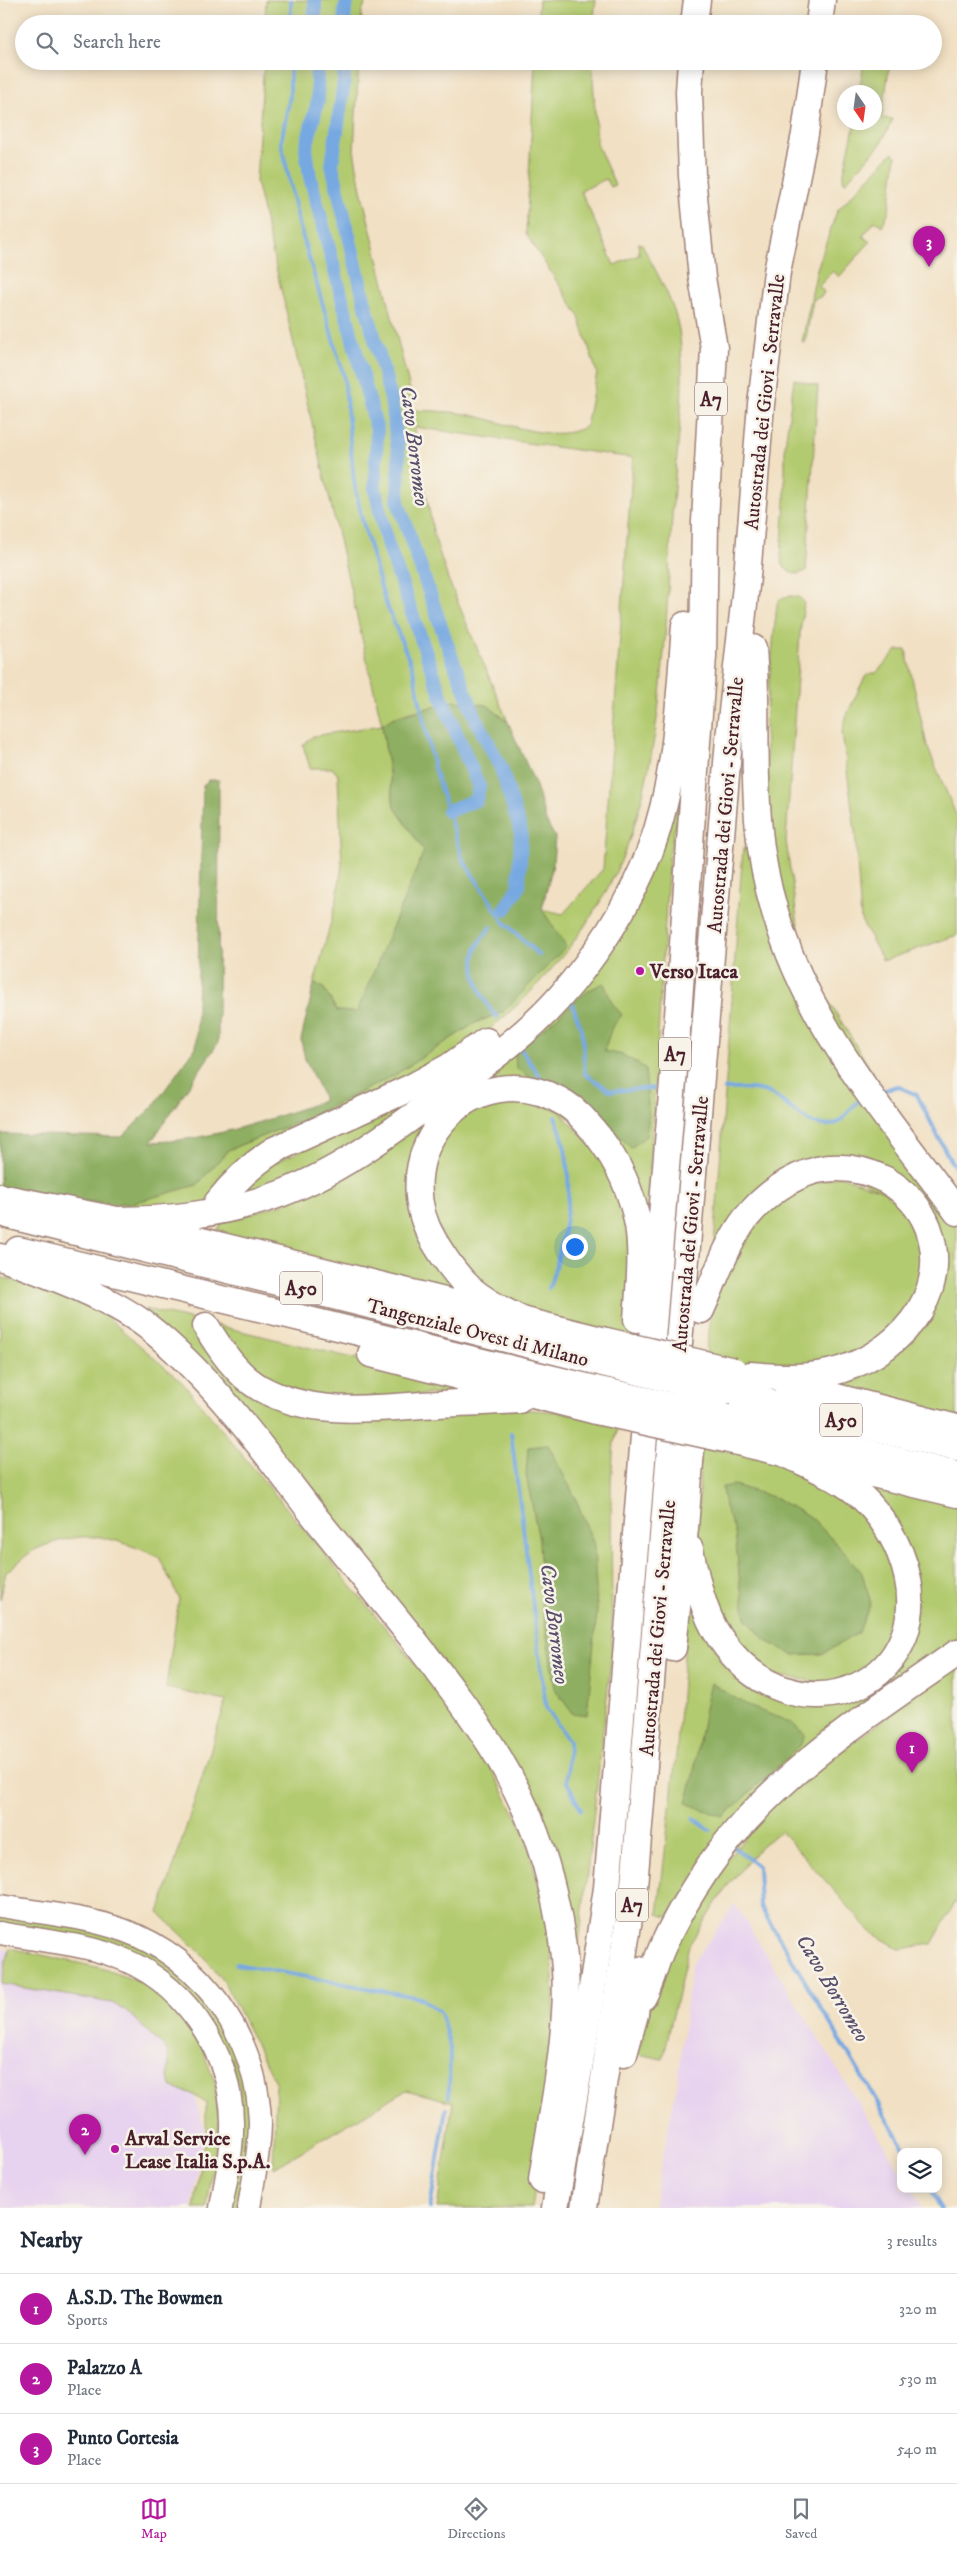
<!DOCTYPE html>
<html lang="en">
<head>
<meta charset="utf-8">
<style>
  body { margin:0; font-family:"IM FELL DW Pica",serif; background:#f6f6f7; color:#1f2937 }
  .controls { position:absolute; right:15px; bottom:15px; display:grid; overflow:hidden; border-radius:10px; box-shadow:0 2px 12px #0003 }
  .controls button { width:45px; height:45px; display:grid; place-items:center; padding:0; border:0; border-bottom:1px solid #e0e1e3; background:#fff; color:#1f2937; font:25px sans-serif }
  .compass { position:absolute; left:837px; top:85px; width:45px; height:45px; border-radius:50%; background:#fff; box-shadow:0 2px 12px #0003; rotate:167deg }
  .you { position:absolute; left:574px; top:1246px; width:18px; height:18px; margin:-12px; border:4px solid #fff; border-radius:50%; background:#1a73e8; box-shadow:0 0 0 8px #1a73e833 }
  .badge { display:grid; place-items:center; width:32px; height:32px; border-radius:50%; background:#b5179e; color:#fff; font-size:16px; font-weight:700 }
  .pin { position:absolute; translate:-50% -41px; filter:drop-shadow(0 1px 2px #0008) }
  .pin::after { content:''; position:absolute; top:26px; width:18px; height:15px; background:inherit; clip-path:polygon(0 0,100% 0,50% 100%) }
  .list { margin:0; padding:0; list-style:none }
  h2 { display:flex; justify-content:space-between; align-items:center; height:65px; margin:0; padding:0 20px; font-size:21px }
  h2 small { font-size:16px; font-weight:400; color:#747a83 }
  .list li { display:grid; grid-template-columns:32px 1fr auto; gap:15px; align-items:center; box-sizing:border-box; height:70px; padding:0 20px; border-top:1px solid #e0e1e3 }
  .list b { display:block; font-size:19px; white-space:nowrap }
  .list p { margin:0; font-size:16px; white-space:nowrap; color:#747a83 }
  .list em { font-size:16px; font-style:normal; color:#747a83 }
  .icon { flex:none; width:28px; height:28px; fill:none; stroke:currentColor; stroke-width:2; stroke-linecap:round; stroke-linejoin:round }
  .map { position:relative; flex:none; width:957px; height:2208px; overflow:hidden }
  .search { position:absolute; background:#fff; box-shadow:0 2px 12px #0003; left:15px; right:15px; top:15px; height:55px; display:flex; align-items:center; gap:12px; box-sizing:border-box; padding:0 18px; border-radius:28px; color:#747a83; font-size:19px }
  .sheet { height:275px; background:#fff }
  nav { display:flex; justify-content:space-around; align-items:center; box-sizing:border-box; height:70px; border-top:1px solid #e0e1e3; background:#fff; font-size:14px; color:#747a83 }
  nav a { display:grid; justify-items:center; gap:2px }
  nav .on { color:#b5179e }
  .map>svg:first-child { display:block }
  .built { fill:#e7d2ef }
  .green { fill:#b3cb70; stroke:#7e754e }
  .forest { fill:#8eaf62; stroke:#6c6746 }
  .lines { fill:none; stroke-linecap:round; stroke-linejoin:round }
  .stream { stroke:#76a8e1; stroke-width:4 }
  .canal { stroke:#76a8e1; stroke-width:14 }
  .highway-tunnel { stroke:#d0b9a5; stroke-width:26; stroke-dasharray:26 13; stroke-linecap:butt }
  .major-casing { stroke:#9e8077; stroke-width:25 }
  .highway-casing { stroke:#9e8077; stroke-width:29 }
  .major { stroke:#fff; stroke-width:22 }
  .highway { stroke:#fff; stroke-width:26 }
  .highway-bridge-casing { stroke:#9e8077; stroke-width:29; stroke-linecap:butt }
  .highway-bridge { stroke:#fff; stroke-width:26 }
  .poi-dot { fill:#b5179e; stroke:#f7f3e8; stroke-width:2 }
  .labels { text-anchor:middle; stroke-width:5; stroke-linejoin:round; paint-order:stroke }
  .shield { fill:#f7f3e8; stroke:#7e5f64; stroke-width:1 }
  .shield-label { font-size:19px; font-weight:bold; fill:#4a1f2b }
  .street-label { font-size:20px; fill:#4a1f2b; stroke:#f7f3e8 }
  .poi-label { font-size:20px; font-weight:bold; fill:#4a1f2b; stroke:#f7f3e8; text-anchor:start }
  .water-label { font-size:21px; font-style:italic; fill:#594f6b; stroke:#f7f3e8 }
</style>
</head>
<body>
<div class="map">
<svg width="957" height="2208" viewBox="0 0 957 2208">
  <rect width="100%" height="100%" fill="#f7f3e8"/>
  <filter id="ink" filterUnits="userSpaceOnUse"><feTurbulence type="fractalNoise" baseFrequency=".02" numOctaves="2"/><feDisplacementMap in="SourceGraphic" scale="10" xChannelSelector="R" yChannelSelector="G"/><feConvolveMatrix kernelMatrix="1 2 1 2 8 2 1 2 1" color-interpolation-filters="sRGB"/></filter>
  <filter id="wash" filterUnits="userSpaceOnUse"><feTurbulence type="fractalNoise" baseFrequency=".0096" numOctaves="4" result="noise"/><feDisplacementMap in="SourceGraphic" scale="20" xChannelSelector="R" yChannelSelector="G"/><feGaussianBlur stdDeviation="1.12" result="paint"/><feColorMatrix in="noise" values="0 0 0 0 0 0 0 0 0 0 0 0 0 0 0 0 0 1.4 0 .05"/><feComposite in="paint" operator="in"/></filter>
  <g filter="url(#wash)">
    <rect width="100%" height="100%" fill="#f1e0c3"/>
    <g class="built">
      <path d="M735,1904L901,2172V2189H912L923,2208H653L679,2074L691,1965Z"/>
      <path d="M0,1948L11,1951L175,2032L204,2127L192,2208H0Z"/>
    </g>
    <g class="green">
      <path d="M266,0H367L362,11L361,24H265Z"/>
      <path d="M539,0H596L593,24H537Z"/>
      <path d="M264,61H359L354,150L361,190L411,394L412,410C430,411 449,411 466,414C500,420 555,446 586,426L597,373L578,314L526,234L535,61H592L597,144L615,185L610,187L606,179L581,191L614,265L639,255L638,243L642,244C655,271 674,300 679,330C687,386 677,445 673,501C666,607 666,730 632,832C607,909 548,983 485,1033L208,1204L136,1215L48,1199L197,1185L228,1150L307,1118L393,1076L475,1023L503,1012L542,909L563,914L603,869L633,458L414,427L434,536L448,579L508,722L487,705C451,707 413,704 382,725L394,806L425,851L357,1013L337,1011L323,987L314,984L336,903L342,866L338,775L332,768H310L303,745L313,736L382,725L256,181Z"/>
      <path d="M864,61H890L882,118L893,119L880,145L846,182L843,180V176L855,123L874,122V92H859Z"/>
      <path d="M892,153L896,156L889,211L882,226L875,221L863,236L870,242L839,277L833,271L819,286L824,292L822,296L813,300L805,343L802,342L817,269L837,211Z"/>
      <path d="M794,379L818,386L806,571L797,574C787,571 781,567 781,556L785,502V445Z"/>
      <path d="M791,596L799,597L804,602L800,634L786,841L802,953L805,963L873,1073L866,1076L800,962L769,857L765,722L777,604L780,599Z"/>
      <path d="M897,650H906L927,746L957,817V935L883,961L861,920L855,831L842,732L847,714L865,677L871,673H876Z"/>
      <path d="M682,765V792L669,857L646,1227L608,1135L492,1082L408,1176L464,1294L214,1240L222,1222L286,1203L581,983Z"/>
      <path d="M743,848L754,850L831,1054L957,1228V1424L817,1391L917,1332L931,1215L820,1160L717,1246L714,1245Z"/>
      <path d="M437,1086L379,1135L240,1200L239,1187L260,1170Z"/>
      <path d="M516,1099L558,1110L605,1160L629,1223L630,1289L628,1337L565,1326L497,1297L458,1263L427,1209L429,1155L445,1129L488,1101Z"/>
      <path d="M839,1176L884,1191L913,1219L925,1263L912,1314L869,1349L806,1371L705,1359L715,1289L738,1243L787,1191Z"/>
      <path d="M0,1277L50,1291L99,1310L182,1382L471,1731L524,1831L551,1929L556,2049L532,2208H437L453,2102L406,2090L273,2168L276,2084L225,1984L203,1955L159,1913L226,1701L166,1688L179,1598L159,1557C114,1538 89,1528 41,1547C28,1552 17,1564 6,1572L0,1600Z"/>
      <path d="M145,1309L198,1321L271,1403L532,1410L562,1412L619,1424L614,1443L611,1482L612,1652L578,1953V1993L530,1799Z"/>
      <path d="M216,1325L489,1391L320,1400L254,1374Z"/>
      <path d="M700,1445L791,1465L840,1494L862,1513L876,1532L899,1571L898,1627L884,1649L862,1673L836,1684L770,1675L728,1633L704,1583L698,1547Z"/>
      <path d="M854,1481L957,1504V1643L861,1714L667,1917L658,1914L677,1747L689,1589L747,1679L865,1687L918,1607Z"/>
      <path d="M957,1663V1899L932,1944L900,1949L872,1933L781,1831L761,1846L725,1889L689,1945L663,2059L638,2054L654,1990L704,1887L775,1802Z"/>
      <path d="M0,1911L128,1938L163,1959L223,2020L250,2085L252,2129L244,2208H230L242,2114L239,2086L230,2057L173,1980L0,1926Z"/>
      <path d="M10,1948L101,1968L143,1983L182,2016L203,2051L215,2083L219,2123L207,2208H194L206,2132V2103L190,2093L172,2088C166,2076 171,2063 167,2050L124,2009L112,2003L1,1984Z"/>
    </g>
    <g class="forest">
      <path d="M453,701L487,705L508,722L536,786L546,821L555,837L553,864L542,909L566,947L503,1012L475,1023L393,1076L307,1118L228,1150L197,1185L129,1204L48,1199L0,1187V1134L122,1137L154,1105L196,1047L203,786L208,780H219L218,1043L151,1142C210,1141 267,1120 323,1101V1097L305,1059L301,1040L314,984L323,987L337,1011L357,1012L424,851L394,806L382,725L392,718Z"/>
      <path d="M604,983L612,1003L622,1015L612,1027L604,1051L623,1055L645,1068L649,1115L646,1136L631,1148L586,1103L559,1083L531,1078L516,1068L515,1053L589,990Z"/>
      <path d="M548,1445L575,1497L594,1545L597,1611L587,1715L572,1713L555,1689L550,1657L542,1604L539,1540L526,1475L528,1447Z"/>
      <path d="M734,1485L773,1497L812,1518L845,1553L862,1573L871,1603L858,1633L822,1654L793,1655L765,1640L746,1618L740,1585L735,1532L725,1507L722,1487Z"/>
      <path d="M711,1683L748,1706L790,1722L805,1734L800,1746L723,1817L686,1803C698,1764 700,1723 711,1683Z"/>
    </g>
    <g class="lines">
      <g class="stream">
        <path d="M291,24V0"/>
        <path d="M290,61V96L281,142L299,224L344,376L354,481L362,519L385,601L413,669L434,768L463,860L504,922L539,955"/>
        <path d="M491,927C486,933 480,940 477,947C468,969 482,1002 497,1017"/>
        <path d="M570,999L582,1030L585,1074L611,1091L654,1088"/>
        <path d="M520,1048L540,1077"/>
        <path d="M724,1089C739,1089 759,1087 773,1095C790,1105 807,1128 830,1125C846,1123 849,1106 861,1100"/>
        <path d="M880,1092L897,1086L917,1095L950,1160L957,1169"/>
        <path d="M549,1288C567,1233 579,1172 555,1117"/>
        <path d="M511,1433L546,1708L569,1741L567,1782L581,1810"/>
        <path d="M694,1819L710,1830"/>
        <path d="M735,1848L758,1866L760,1906L907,2152"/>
        <path d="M236,1964L421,1998L441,2013L450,2047L449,2097"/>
        <path d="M930,2189L941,2208"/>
        <path d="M430,2208L446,2109"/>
      </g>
      <g class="canal">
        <path d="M315,0V24"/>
        <path d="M344,24L345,9L348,0"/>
        <path d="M316,61L318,100L306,148L310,177L377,430L375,489L387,542L443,701L479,787L476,800L448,811"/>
        <path d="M344,61V82L332,165L364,299L391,399L399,458L398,502L451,655L476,719L501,768L521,832L519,886L505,909"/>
      </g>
    </g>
  </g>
  <g filter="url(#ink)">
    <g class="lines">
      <path class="highway-tunnel" d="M200,1241C191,1271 196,1296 206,1326"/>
      <defs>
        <g id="major">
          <path d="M0,1906C40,1913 84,1916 123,1930C203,1959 257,2037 260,2122C260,2151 253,2180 249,2208"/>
          <path d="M0,1933C37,1940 76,1943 112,1955C181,1978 231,2049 232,2121C233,2150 226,2179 221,2208"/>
        </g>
        <g id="highway">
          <path d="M694,24L697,0"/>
          <path d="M819,24L822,0"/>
          <path d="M753,648C758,714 752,781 761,848C782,997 871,1095 957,1212"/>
          <path d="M0,1197L117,1220L606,1341"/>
          <path d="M217,1203C234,1181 251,1165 274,1150L412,1087L449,1067L486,1041"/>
          <path d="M7,1215L603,1363"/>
          <path d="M117,1220C167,1220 214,1215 262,1200C322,1182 374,1145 424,1108C470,1074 521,1041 559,998C596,956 630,904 650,851C677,778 679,702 685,625"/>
          <path d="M18,1250L599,1390"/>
          <path d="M0,1257C46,1274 108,1296 147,1326C215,1380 266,1454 319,1522C351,1561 382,1601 414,1640C478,1722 529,1787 553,1892C562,1931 568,1973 565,2013C562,2069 550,2125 542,2180"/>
          <path d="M701,1310C715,1280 726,1244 746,1218C764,1196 789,1177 817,1170C841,1165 864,1169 886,1180C905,1191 920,1207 928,1227C954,1297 894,1358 829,1373C803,1379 776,1377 750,1375"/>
          <path d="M522,1320C475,1297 461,1286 434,1241C381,1151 474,1048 566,1104C579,1112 588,1124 598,1136C618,1162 632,1192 638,1225C643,1256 639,1288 637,1319"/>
          <path d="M206,1326C220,1349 236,1374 260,1388C310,1416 367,1409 421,1405C454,1403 486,1402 519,1400"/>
          <path d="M371,1354L596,1411"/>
          <path d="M786,1384L957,1428"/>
          <path d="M724,1392L957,1448"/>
          <path d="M727,1418L957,1475"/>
          <path d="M725,1439L957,1494"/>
          <path d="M690,1549C696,1578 703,1613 720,1638C796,1752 951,1680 900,1553C891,1531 875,1507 856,1492C835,1476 811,1466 786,1454"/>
          <path d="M673,1648L685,1528L694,1410"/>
          <path d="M643,1997C651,1982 655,1964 662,1948C674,1921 690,1894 707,1869C769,1778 868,1715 957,1653"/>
          <path d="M624,2054L635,2014L639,1970"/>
          <path d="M555,2208L587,2022L607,1888L676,1045L703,656L705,522L714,348L702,278L692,176L689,92L691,61"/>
          <path d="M584,2208L634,1886L729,739L747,577L761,404L777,272L805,134L815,61"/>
        </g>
      </defs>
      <use href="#major" class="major-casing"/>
      <use href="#highway" class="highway-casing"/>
      <use href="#major" class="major"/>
      <use href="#highway" class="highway"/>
      <defs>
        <g id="highway-bridge">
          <path d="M606,1341L734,1371"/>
          <path d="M603,1363L724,1392"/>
          <path d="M599,1390L727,1418"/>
          <path d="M596,1411L725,1439"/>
        </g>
      </defs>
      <use href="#highway-bridge" class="highway-bridge-casing"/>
      <use href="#highway-bridge" class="highway-bridge"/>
    </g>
  </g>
  <g class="poi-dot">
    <circle cx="640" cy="971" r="5"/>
    <circle cx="115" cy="2149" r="5"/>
  </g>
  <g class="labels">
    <g class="shield">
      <rect x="695" y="382.5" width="32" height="33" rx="4"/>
      <rect x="659" y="1037.5" width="32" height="33" rx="4"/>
      <rect x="280" y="1271.5" width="42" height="33" rx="4"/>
      <rect x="820" y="1403.5" width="42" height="33" rx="4"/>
      <rect x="616" y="1888.5" width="32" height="33" rx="4"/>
    </g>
    <g class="shield-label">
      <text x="711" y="406">A7</text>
      <text x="675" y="1061">A7</text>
      <text x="301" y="1295">A50</text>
      <text x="841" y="1427">A50</text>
      <text x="632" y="1912">A7</text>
    </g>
    <g class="street-label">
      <text transform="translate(764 402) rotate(-84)" y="7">Autostrada dei Giovi - Serravalle</text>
      <text transform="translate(725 805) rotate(-85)" y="7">Autostrada dei Giovi - Serravalle</text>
      <text transform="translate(690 1224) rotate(-85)" y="7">Autostrada dei Giovi - Serravalle</text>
      <text transform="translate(478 1332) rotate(14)" y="7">Tangenziale Ovest di Milano</text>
      <text transform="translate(657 1628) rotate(-85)" y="7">Autostrada dei Giovi - Serravalle</text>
    </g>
    <g class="poi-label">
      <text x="650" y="978">Verso Itaca</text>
      <text x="125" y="2145">Arval Service<tspan x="125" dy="23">Lease Italia S.p.A.</tspan></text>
    </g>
    <g class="water-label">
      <text transform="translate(415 446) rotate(83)" y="7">Cavo Borromeo</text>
      <text transform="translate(555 1624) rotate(83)" y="7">Cavo Borromeo</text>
      <text transform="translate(833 1988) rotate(59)" y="7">Cavo Borromeo</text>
    </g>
  </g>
</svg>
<div class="controls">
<button><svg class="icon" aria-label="layers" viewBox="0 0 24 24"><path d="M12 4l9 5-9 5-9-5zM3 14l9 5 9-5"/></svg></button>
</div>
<svg class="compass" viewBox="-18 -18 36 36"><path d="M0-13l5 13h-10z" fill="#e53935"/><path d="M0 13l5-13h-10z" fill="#747a83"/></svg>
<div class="you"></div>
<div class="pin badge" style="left:912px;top:1773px">1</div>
<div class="pin badge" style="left:85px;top:2155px">2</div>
<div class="pin badge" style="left:929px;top:267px">3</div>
<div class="search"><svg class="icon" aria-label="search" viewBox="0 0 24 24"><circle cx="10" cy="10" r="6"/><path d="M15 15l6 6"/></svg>Search here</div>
</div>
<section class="sheet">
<h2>Nearby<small>3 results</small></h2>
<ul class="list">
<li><span class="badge">1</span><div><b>A.S.D. The Bowmen</b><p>Sports</p></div><em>320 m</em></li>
<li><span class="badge">2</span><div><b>Palazzo A</b><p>Place</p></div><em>530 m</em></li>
<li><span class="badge">3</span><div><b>Punto Cortesia</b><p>Place</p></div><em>540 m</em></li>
</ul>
</section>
<nav>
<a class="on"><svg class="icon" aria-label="map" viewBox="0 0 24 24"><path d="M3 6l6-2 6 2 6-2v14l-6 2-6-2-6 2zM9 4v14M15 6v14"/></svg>Map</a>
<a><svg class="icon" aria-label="directions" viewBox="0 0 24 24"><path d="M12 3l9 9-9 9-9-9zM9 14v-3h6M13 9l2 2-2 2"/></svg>Directions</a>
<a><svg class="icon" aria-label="saved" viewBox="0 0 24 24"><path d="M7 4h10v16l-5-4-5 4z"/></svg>Saved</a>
</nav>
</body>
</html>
